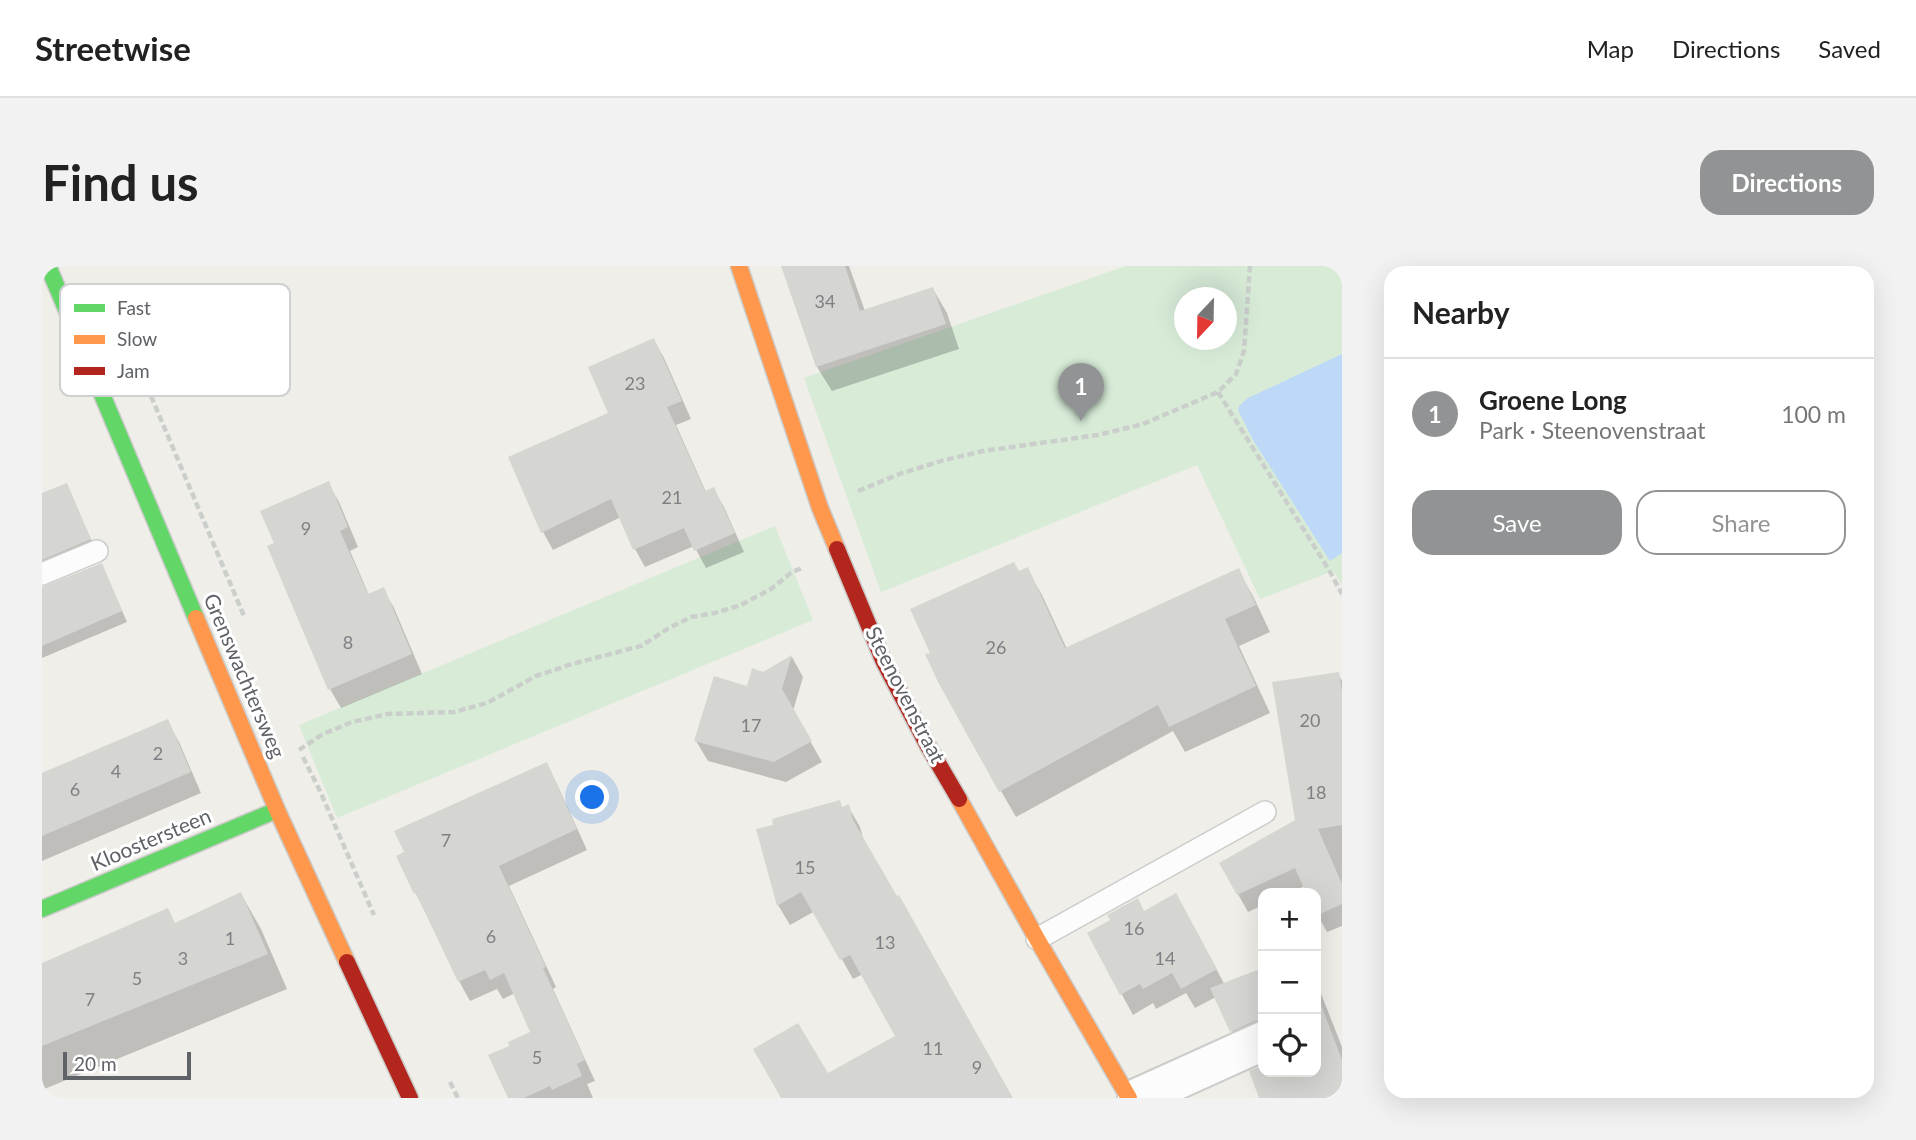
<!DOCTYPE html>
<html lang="en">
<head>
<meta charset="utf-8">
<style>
  body { margin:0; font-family:Lato,sans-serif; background:#f2f2f2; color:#222 }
  .controls { position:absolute; right:21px; bottom:21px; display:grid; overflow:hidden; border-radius:14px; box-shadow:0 7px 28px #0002 }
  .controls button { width:63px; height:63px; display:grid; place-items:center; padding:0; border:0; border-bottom:2px solid #e0e0e0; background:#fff; color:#222; font:35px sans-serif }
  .compass { position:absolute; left:1132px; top:21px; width:63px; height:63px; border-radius:50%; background:#fff; box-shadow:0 7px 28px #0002; rotate:202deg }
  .scale { position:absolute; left:21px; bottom:18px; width:128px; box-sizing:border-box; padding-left:7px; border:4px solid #5f6267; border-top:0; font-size:19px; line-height:24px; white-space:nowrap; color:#5f6267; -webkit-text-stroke:5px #fff; paint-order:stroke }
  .you { position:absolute; left:551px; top:532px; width:24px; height:24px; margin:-18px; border:5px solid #fff; border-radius:50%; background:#1a73e8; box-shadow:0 0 0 10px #1a73e833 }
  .badge { display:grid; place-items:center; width:46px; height:46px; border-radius:50%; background:#919394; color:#fff; font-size:23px; font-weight:700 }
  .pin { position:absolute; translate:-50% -58px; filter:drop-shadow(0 2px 4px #0008) }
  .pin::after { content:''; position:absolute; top:37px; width:24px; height:21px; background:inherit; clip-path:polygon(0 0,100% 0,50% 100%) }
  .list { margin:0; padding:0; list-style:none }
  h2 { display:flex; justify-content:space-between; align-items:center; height:91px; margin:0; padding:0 28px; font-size:30px }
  h2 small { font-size:23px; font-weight:400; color:#767676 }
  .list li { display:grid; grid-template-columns:46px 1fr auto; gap:21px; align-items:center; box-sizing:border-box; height:112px; padding:0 28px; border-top:2px solid #e0e0e0 }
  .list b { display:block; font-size:26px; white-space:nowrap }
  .list p { margin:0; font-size:23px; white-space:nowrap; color:#767676 }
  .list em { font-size:23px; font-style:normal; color:#767676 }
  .actions { display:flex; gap:14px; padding:21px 28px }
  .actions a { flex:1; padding:16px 0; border:2px solid #919394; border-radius:21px; text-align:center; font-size:24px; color:#919394 }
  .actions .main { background:#919394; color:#fff }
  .icon { flex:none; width:38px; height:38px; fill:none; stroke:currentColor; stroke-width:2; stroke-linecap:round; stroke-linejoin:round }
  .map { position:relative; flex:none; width:1300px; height:832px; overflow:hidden; border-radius:21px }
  header { display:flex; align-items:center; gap:42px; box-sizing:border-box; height:98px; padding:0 35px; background:#fff; border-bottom:2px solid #e0e0e0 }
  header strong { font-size:33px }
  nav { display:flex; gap:38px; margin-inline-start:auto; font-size:24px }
  .intro { display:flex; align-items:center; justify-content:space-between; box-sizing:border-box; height:168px; padding:0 42px }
  h1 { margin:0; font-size:49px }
  .button { padding:18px 32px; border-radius:21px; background:#919394; color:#fff; font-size:24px; font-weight:700 }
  main { display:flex; gap:42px; padding:0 42px }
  aside { flex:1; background:#fff; border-radius:21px; box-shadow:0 7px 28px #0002 }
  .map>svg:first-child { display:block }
  .green { fill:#d7ebd7; fill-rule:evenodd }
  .water { fill:#bed9f8 }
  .shadow { fill:#0003 }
  .building { fill:#d5d5d2 }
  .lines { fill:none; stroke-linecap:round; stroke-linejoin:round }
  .lane-casing { stroke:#cccccb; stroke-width:24 }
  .street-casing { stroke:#cccccb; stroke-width:42 }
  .fast-casing { stroke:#cbcbc9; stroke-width:19 }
  .slow-casing { stroke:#cbcbc9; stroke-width:19 }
  .jam-casing { stroke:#cbcbc9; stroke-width:19 }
  .path { stroke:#cbcfcc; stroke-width:4.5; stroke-dasharray:7 3.5; stroke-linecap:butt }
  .lane { stroke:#fdfcfc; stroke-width:21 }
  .street { stroke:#fdfcfc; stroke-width:38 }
  .fast { stroke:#63d668; stroke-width:16 }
  .slow { stroke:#ff974d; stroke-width:16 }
  .jam { stroke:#b3261e; stroke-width:16 }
  .labels { text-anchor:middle; stroke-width:6; stroke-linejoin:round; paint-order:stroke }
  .number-label { font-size:18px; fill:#7e8083 }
  .street-label { font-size:21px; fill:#5f6267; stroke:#fff }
  .key { fill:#fff; stroke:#cfd0d1; stroke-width:2 }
  .key-label { font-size:19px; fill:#5f6267 }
</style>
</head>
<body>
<header>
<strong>Streetwise</strong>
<nav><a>Map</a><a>Directions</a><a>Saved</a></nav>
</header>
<div class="intro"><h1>Find us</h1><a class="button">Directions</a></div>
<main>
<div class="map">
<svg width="1300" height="832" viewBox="0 0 1300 832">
  <rect width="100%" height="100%" fill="#efeee9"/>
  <g class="green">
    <path d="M1084,0H1300V319L1291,305L1218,333L1155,199L839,326L762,112ZM1142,32H1184V74H1142Z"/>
    <path d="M733,260L771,354L295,552L257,459Z"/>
  </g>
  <path class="water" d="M1300,88V287L1288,295L1211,174L1196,144L1197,140L1206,132Z"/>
  <g class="shadow">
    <path d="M741,0H807L823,45L891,23L905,47L917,83L790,125L775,101Z"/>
    <path d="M612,74L622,92L649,153L634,159L664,226L671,223L682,241L702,286L664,302L652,280L603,301L593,283L579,251L511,284L501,266Z"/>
    <path d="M286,217L297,236L316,281L308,285L327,329L341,323L352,342L380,408L299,442L288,423L234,278Z"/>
    <path d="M24,219L54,284L0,306V230Z"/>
    <path d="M985,303L1000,329L1025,383L1196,304L1211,330L1228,366L1197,380L1228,447L1143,486L1131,465L974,551L959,525L977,307Z"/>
    <path d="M65,310L85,356L0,392V323Z"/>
    <path d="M750,391L761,411L751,445L780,496L744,516L666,495L654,475L721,408Z"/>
    <path d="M1296,408L1300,415V660L1285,666L1274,646V627H1266L1263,620L1246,627H1221V639L1206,646L1179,598L1255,555Z"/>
    <path d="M125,455L137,476L159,527L0,595V508Z"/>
    <path d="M504,498L515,518L545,584L467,620L514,721L511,723L553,815L545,818L551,832H468L469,781L490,767L473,727L461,733L455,723L428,735L417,715L356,591Z"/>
    <path d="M806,540L818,561L822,576L970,832H847L856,771L821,708L811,713L773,645L748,659L736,639L800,542Z"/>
    <path d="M199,628L219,663L245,723L0,824V699L134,659Z"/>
    <path d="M1102,647L1145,650L1183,719L1221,704V776L1201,785L1190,765L1174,731L1153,742L1144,727L1114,743L1111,737L1091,749L1047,668Z"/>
    <path d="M1274,715L1300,781V832H1219L1209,806L1221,801V806H1274Z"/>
  </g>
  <g class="building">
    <path d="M739,0H803L818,45L891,21L904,58L774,101Z"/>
    <path d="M612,72L640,135L625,141L663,225L672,221L693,267L652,285L642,262L591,284L569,233L499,267L466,191L566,147L546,101Z"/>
    <path d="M287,215L306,261L298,265L326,328L342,321L370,388L286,424L225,280L232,277L218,245Z"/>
    <path d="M25,217L49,273L0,294V227Z"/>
    <path d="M972,296L977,305L986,301L1023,382L1197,302L1214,339L1183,353L1214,420L1127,461L1116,439L957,526L896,416L883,388L888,387L868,343Z"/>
    <path d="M60,297L80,345L0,380V321Z"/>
    <path d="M750,389L740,423L770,475L732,496L652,475L672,410L705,420L710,402L721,406Z"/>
    <path d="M1297,406L1300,426V559L1276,563L1300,618V638L1274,650V627H1264L1253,602L1195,629L1177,597L1253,554L1230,416Z"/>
    <path d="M126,453L149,506L0,570V507Z"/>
    <path d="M505,496L535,563L457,600L504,701L501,702L543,794L535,798L540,810L510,824L508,820L482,832H466L446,789L467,780L466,776L488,766L462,707L448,714L443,704L416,716L374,627L372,628L354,590L362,586L352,565Z"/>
    <path d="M798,534L800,541L807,538L811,554L855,630L857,629L971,832H739L711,783L756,757L786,807L853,770L808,689L798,694L759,626L735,640L714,563L731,559L730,553Z"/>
    <path d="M199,626L226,688L0,780V697L126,642L133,657Z"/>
    <path d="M1134,627L1175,703L1139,723L1130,707L1101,723L1098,718L1078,729L1045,667L1068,654L1065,649L1096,632L1102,645Z"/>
    <path d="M1221,702V753L1212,755L1188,766L1168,722Z"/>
    <path d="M1274,720L1278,730L1276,731L1300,794V832H1217L1207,805L1221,799V806H1274Z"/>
  </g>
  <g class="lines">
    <defs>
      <g id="lane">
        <path d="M0,308L55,285"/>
        <path d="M995,673L1223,546"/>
      </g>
      <path id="street" d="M1095,832L1221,775"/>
      <g id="fast">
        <path d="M6,0L154,352"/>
        <path d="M0,643L235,544"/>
      </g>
      <g id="slow">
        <path d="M697,0L778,242L795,283"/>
        <path d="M154,352L235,544L305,696"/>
        <path d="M917,533L995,673L1087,832"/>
      </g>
      <g id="jam">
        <path d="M795,283L841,394L886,480L917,533"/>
        <path d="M305,696L368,832"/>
      </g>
    </defs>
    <use href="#lane" class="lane-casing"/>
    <use href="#street" class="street-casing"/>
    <use href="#fast" class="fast-casing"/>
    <use href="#slow" class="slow-casing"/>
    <use href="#jam" class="jam-casing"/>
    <g class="path">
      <path d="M1176,126L1287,304L1300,328"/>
      <path d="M109,130L202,350"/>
      <path d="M816,225L860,207L903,194L941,185L1056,169L1101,158L1176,126L1194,108L1202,85L1208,0"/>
      <path d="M257,484L281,468L310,456L346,448L412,446L445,437L494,410L530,398L599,380L627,362L649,351L673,347L699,339L729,323L750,306L760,302"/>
      <path d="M261,491L278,525L332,649"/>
      <path d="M408,816L416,832"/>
    </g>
    <use href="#lane" class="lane"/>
    <use href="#street" class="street"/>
    <use href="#fast" class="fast"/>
    <use href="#slow" class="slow"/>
    <use href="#jam" class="jam"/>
  </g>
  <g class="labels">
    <g class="number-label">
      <text x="783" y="42">34</text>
      <text x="593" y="124">23</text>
      <text x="630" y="238">21</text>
      <text x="264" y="269">9</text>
      <text x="306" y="383">8</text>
      <text x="954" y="388">26</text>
      <text x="1268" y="461">20</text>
      <text x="709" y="466">17</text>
      <text x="116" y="494">2</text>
      <text x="74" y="512">4</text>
      <text x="33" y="530">6</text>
      <text x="1274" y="533">18</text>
      <text x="404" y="581">7</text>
      <text x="763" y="608">15</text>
      <text x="1092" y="669">16</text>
      <text x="449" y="677">6</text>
      <text x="188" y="679">1</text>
      <text x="843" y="683">13</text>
      <text x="141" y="699">3</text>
      <text x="1123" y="699">14</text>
      <text x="95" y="719">5</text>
      <text x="48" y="740">7</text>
      <text x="891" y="789">11</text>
      <text x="495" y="798">5</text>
      <text x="935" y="808">9</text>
    </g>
    <g class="street-label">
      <text transform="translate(202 410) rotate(67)" y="7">Grenswachtersweg</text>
      <text transform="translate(863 429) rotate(63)" y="7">Steenovenstraat</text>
      <text transform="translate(109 574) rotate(-23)" y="7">Kloostersteen</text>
    </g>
  </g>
  <rect x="18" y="18" width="230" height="112" rx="10" class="key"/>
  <rect x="32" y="38" width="31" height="8" fill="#63d668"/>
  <rect x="32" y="69" width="31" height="9" fill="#ff974d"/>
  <rect x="32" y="101" width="31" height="8" fill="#b3261e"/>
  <g class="key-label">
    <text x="75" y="49">Fast</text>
    <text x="75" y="80">Slow</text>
    <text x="75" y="112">Jam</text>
  </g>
</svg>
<div class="controls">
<button>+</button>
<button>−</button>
<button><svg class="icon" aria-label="locate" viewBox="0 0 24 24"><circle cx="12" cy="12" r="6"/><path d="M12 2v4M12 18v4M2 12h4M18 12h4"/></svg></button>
</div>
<svg class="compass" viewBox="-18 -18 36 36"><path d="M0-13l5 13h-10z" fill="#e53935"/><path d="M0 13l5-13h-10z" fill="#767676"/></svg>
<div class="scale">20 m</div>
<div class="you"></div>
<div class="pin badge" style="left:1039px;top:155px">1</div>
</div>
<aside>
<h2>Nearby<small></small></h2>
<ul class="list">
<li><span class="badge">1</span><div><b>Groene Long</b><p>Park · Steenovenstraat</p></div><em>100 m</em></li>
</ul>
<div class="actions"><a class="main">Save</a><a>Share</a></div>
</aside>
</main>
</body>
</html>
